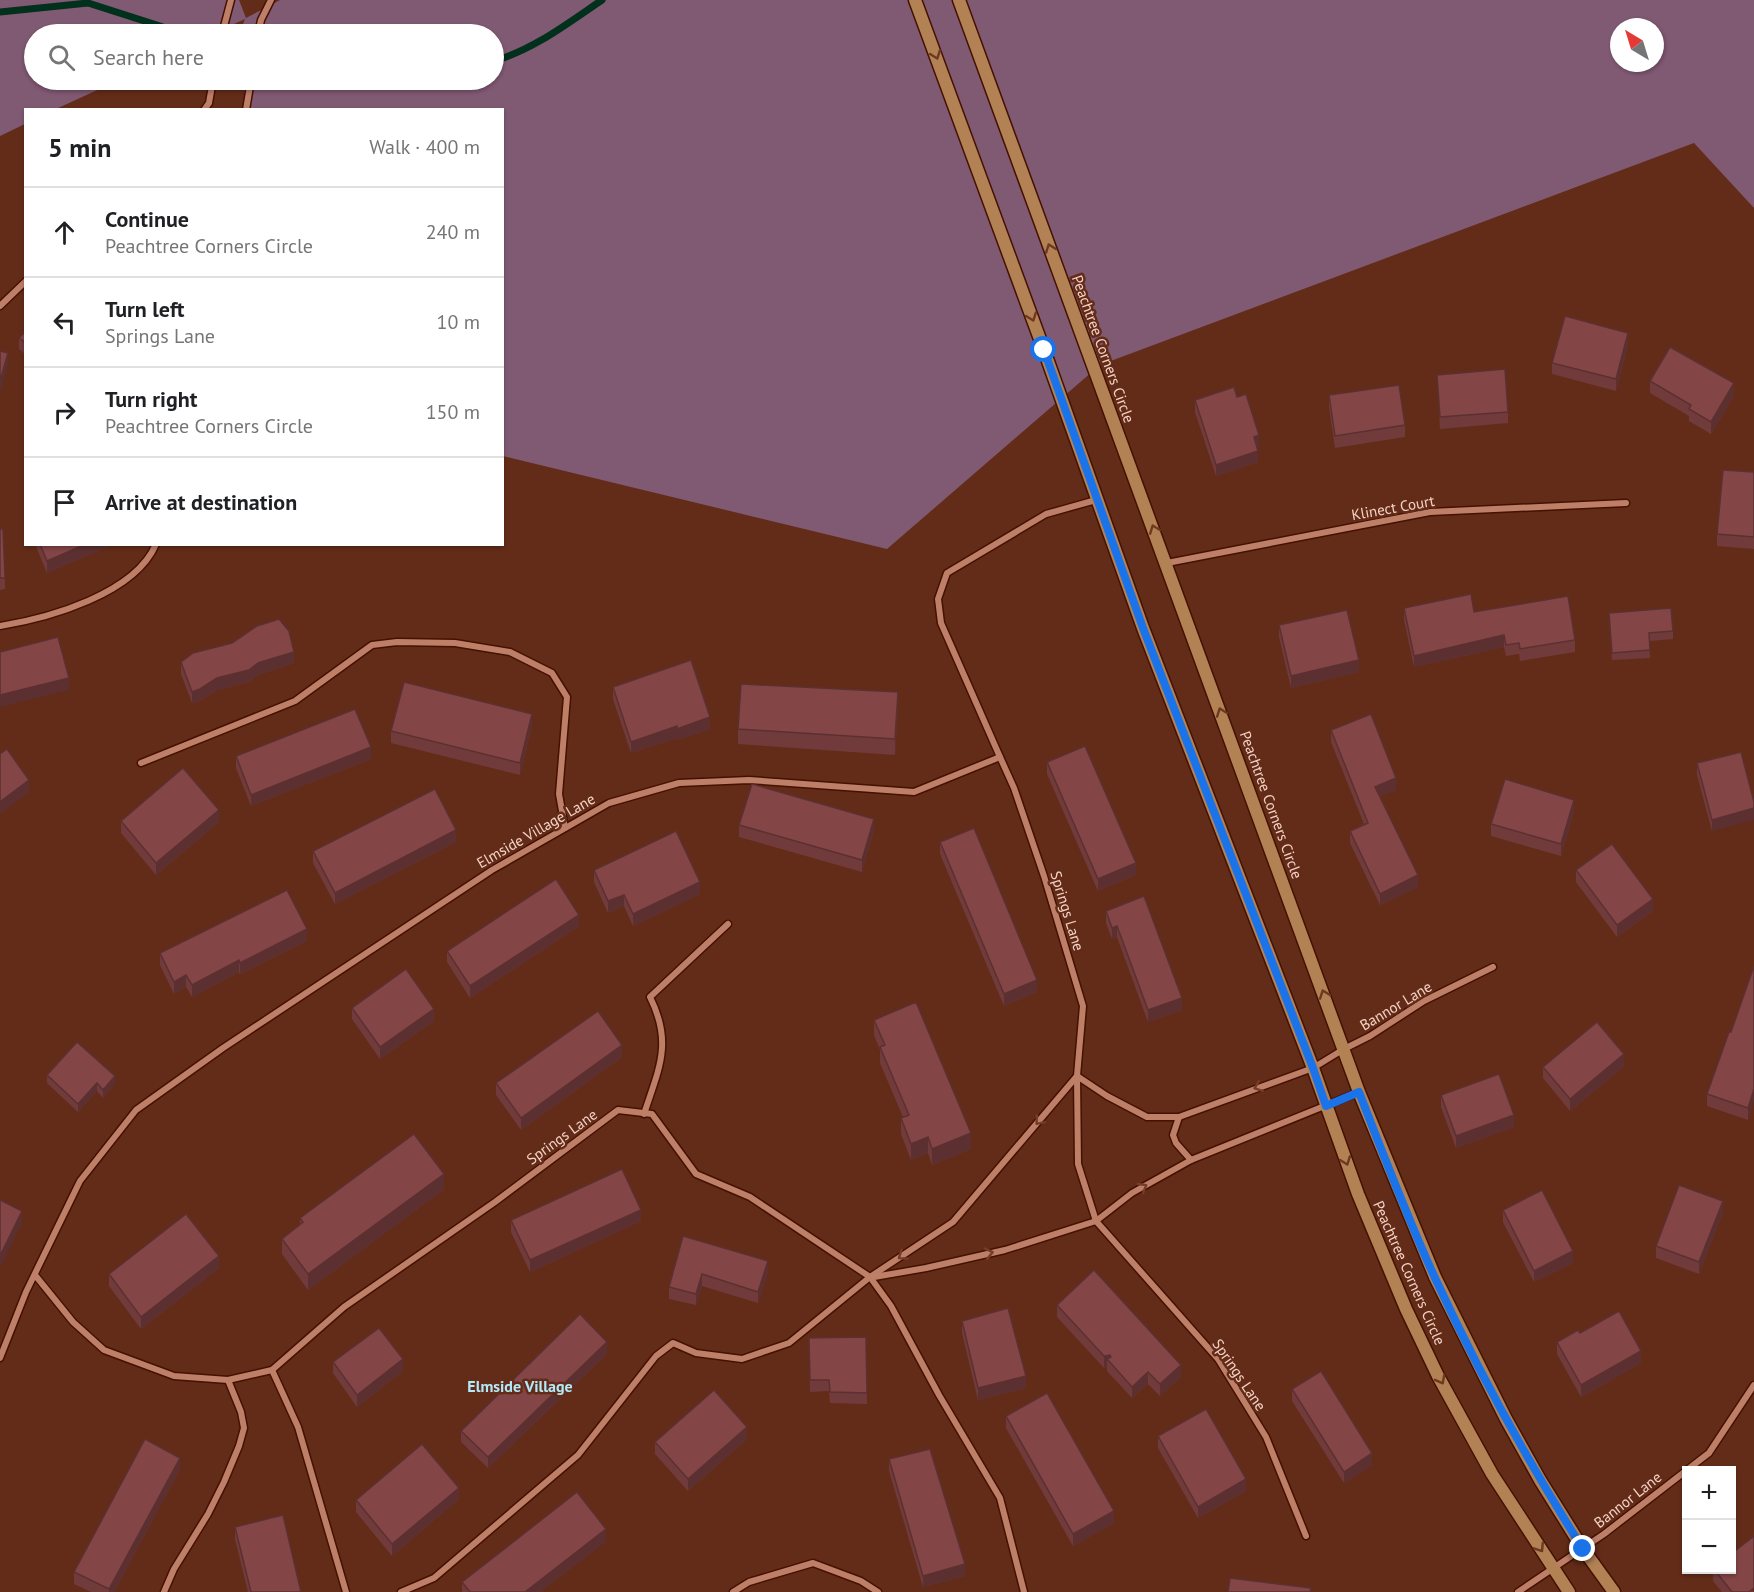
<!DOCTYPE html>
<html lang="en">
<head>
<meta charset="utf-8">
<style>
  body { margin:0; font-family:"PT Sans",sans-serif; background:#f2f2f2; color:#202124 }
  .controls { position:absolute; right:18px; bottom:18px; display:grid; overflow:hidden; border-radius:0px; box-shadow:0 2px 4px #0004 }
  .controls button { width:54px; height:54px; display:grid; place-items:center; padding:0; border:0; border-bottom:2px solid #e0e0e0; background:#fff; color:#202124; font:30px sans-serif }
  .compass { position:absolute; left:1610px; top:18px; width:54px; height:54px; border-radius:50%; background:#fff; box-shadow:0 2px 4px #0004; rotate:322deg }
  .stop { position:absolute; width:18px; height:18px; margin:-14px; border:4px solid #1a73e8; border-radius:50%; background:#fff }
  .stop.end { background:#1a73e8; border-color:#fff; box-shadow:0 2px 6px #0008 }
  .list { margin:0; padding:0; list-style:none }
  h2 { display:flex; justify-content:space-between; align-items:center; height:78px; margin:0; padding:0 24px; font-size:26px }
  h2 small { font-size:20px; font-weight:400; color:#757577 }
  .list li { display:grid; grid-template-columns:39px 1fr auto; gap:18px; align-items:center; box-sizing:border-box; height:90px; padding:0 24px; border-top:2px solid #e0e0e0 }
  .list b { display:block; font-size:22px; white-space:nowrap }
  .list p { margin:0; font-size:20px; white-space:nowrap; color:#757577 }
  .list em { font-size:20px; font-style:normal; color:#757577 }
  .icon { flex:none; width:33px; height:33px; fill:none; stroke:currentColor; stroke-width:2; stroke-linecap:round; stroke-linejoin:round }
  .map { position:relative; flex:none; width:1754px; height:1592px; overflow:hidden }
  .search { position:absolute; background:#fff; box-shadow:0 2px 4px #0004; left:24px; top:24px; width:480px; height:66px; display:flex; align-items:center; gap:15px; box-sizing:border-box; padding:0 21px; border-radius:33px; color:#757577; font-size:22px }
  .panel { position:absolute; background:#fff; box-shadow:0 2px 4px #0004; left:24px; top:108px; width:480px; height:438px; border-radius:0px }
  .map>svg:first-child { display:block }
  .green { fill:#805973; fill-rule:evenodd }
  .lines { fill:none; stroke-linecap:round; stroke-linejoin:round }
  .stream { stroke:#01301d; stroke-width:7 }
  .street-casing { stroke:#451100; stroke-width:9 }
  .secondary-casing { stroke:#451100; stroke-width:15 }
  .street { stroke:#be7f69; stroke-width:6 }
  .secondary { stroke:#b28255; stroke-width:12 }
  .wall { fill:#713b3c }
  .shaded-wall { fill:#5c3031 }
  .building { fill:#834546; stroke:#5c3031; stroke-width:1.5 }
  .oneway { stroke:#6f3921 }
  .oneway2 { stroke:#753d28 }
  .route { stroke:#1a73e8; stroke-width:8 }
  .labels { text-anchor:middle; stroke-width:5; stroke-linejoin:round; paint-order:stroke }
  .street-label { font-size:15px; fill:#f5d2c6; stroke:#632c18 }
  .neighbourhood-label { font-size:16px; font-weight:bold; fill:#b2e9fa; stroke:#632c18 }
</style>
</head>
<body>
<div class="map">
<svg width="1754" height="1592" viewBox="0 0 1754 1592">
  <rect width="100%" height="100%" fill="#632c18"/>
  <path class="green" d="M0,0H239L246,18L280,0H1754V208L1694,143L1100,365L887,549L503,456L502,110L247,109L243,80H494V34H239L245,19L212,34H34V80H119L56,109L26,110L25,124L0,136ZM1619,27H1655V63H1619Z"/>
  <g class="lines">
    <g class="stream">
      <path d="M0,12L88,3L160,26L180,34"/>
      <path d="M494,61C533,50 568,23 602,0"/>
    </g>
    <defs>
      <g id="street">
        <path d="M222,34L231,0"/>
        <path d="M258,34L261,20L271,0"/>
        <path d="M204,110L209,103L213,80"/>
        <path d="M246,110L251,80"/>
        <path d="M0,306L26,281"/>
        <path d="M1167,563L1430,512L1626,503"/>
        <path d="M0,626C49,618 135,594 156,544"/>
        <path d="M1000,757L1014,788L1044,876L1083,1006L1077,1076L1078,1164L1096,1221L1218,1359L1266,1437L1306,1536"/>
        <path d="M141,763L295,701L372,645L397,642L455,643L510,652L552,673L567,697L559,794L565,828"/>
        <path d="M644,1114C659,1068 673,1043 650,997L728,924"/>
        <path d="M1179,1117L1173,1135L1176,1143L1191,1160"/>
        <path d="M35,1275L73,1322L104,1350L174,1376L228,1380L272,1370L344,1307L495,1202L618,1110L652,1114L696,1174L750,1197L870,1277L891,1306L939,1395L1000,1498L1024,1592"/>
        <path d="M874,1277L926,1268L1005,1250L1096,1221L1132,1193L1191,1160L1359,1092"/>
        <path d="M0,1358L26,1292L80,1181L136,1110L223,1048L492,870L609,803L679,783L749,780L914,792L1000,757L941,623L938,599L947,573L1046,514L1096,500"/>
        <path d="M272,1370L298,1427L346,1592"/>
        <path d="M164,1592L174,1569L208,1514L224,1482L239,1446L244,1428L241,1412L228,1380"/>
        <path d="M401,1592L434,1578L578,1455L656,1356L673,1343L696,1353L742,1359L789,1343L870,1277L953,1222L1077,1076L1107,1096L1147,1117H1179L1313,1068L1344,1049L1370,1036L1424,1001L1493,967"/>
        <path d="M733,1592L749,1582L813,1563L861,1581L878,1592"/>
        <path d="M1518,1592L1604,1534L1709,1453L1754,1385"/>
      </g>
      <g id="secondary">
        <path d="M915,0L1044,350L1143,628L1313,1068L1358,1194L1406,1309L1438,1376L1492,1474L1569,1592"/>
        <path d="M959,0L1359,1092L1435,1277L1506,1419L1540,1480L1583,1549L1614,1592"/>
      </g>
    </defs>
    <use href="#street" class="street-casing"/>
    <use href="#secondary" class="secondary-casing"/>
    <use href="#street" class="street"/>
    <use href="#secondary" class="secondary"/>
  </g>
  <g class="wall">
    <path d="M26,331V355L19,349V338Z"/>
    <path d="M1628,345L1616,391L1552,374V363Z"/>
    <path d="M1437,375L1508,412V423L1440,429Z"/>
    <path d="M1650,381L1734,395L1711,434L1689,421V416L1650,393Z"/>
    <path d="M1329,395L1405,425V437L1335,448L1329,407Z"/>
    <path d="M1237,397L1259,447H1257L1258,462L1216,476L1195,412V400Z"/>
    <path d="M1754,472V549L1717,546V534Z"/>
    <path d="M0,529L5,578V589L0,590Z"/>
    <path d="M35,544H114L47,573Z"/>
    <path d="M1404,608L1474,612L1575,640V652L1520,661L1519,654L1506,656L1504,647L1414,667L1404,620Z"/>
    <path d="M1609,613L1673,631V639L1649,641L1650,658L1612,660Z"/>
    <path d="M1279,625L1359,672L1291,688L1279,637Z"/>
    <path d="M181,662L294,663L258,675L249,682L217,690L200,701L192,703L181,674Z"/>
    <path d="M613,687L710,729L677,740V738L631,753L613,699Z"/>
    <path d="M898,707L895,755L738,744V729Z"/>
    <path d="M532,726L520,775L391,743V731Z"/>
    <path d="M1331,730L1396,790L1380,796L1418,887L1380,905L1350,843V831L1364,824L1331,742Z"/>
    <path d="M1741,752L1712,831L1697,775V763Z"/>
    <path d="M236,756L371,759L251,806L236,768Z"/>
    <path d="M1047,762L1136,875L1098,891L1047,774Z"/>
    <path d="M1574,811L1561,856L1491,836V824Z"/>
    <path d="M121,821L219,822L156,875L121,833Z"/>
    <path d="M739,825L874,830L862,872L739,837Z"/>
    <path d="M456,842L335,904L313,863V851Z"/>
    <path d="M940,842L1037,992L1004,1006L940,854Z"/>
    <path d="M594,870L700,894L633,926L624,906L608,913L594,882Z"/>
    <path d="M1576,870L1653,911L1617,937L1576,882Z"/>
    <path d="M1106,911L1182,1010L1148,1022L1117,937L1112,939L1106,923Z"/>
    <path d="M579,926L470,998L447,962V951Z"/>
    <path d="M307,941L240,974L239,972L192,997L186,987L174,994L160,965V953Z"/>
    <path d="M1754,966L1748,1120L1707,1106V1094L1731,1032Z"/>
    <path d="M352,1008L434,1021L380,1059L352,1019Z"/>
    <path d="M874,1020L971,1149L932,1165L928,1153L911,1160L901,1134V1118L903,1117L880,1063V1050L874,1035Z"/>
    <path d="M622,1057L521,1130L496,1095V1083Z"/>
    <path d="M1624,1066L1570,1111L1543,1078V1067Z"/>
    <path d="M47,1075L115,1084L103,1098L97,1091L78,1112L47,1083Z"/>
    <path d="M1441,1095L1514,1127L1456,1148L1441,1107Z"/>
    <path d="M444,1189L308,1290L282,1254V1239L300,1225V1218Z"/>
    <path d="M1503,1210L1573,1263L1534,1282L1503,1222Z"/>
    <path d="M1723,1212L1699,1274L1656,1258V1246Z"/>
    <path d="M511,1220L641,1221L530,1272L511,1232Z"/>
    <path d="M683,1236L768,1272L758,1303L702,1286L696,1305L669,1299V1287Z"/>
    <path d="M219,1268L141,1329L109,1286V1274Z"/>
    <path d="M1057,1305L1181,1377L1160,1396L1148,1384L1132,1398L1107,1371V1367L1104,1368L1057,1317Z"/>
    <path d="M962,1321L1026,1388L978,1400L962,1333Z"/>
    <path d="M1580,1333L1641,1363L1581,1397L1557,1354V1342Z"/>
    <path d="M866,1337L867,1404L830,1403L829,1391L810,1392L809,1338Z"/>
    <path d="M607,1354L488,1468L461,1442V1431Z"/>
    <path d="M333,1362L403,1371L357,1407L333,1373Z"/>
    <path d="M1292,1389L1372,1465L1344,1483L1292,1401Z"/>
    <path d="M1006,1416L1114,1523L1073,1546L1006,1428Z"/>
    <path d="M1158,1436L1246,1491L1198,1518L1158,1448Z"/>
    <path d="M747,1439L688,1491L655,1454V1442Z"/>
    <path d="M889,1459L965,1576L923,1587L889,1471Z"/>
    <path d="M180,1469L114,1592H91L74,1584V1572Z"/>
    <path d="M459,1499L392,1556L356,1512V1500Z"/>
    <path d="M235,1527L301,1592H248L235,1539Z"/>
    <path d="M606,1541L540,1592H462V1582Z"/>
    <path d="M1713,1569L1754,1592H1722L1713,1581Z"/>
  </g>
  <g class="shaded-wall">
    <path d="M1628,333V345L1616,391V379Z"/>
    <path d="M8,353V365L0,393V381Z"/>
    <path d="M1734,383V395L1711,434V422Z"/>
    <path d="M1259,435V447L1254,448V437Z"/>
    <path d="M1258,451V462L1216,476V465Z"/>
    <path d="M86,544H114L47,573V561Z"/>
    <path d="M1504,635V647L1414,667V656Z"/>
    <path d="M294,652V663L258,675L249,682L217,690L200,701L192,703V692L217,678L258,663Z"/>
    <path d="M1359,660V672L1291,688V676Z"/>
    <path d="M69,678V690L0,707V695Z"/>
    <path d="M898,692V707L895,755V739Z"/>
    <path d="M532,714V726L520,775V763Z"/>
    <path d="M710,717V729L677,740V729Z"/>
    <path d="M677,726V738L631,753V742Z"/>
    <path d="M371,747V759L251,806V795Z"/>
    <path d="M1396,778V790L1375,798V787Z"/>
    <path d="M29,780V792L0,814V802Z"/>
    <path d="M1574,800V811L1561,856V844Z"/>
    <path d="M1754,808V820L1712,831V820Z"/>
    <path d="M219,810V822L156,875V863Z"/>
    <path d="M874,819V830L862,872V860Z"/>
    <path d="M456,830V842L335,904V893Z"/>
    <path d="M1136,863V875L1098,891V879Z"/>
    <path d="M1418,875V887L1380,905V894Z"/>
    <path d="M700,882V894L633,926V914Z"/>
    <path d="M624,895V906L608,913V901Z"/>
    <path d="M1653,899V911L1617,937V925Z"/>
    <path d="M579,915V926L470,998V986Z"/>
    <path d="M1117,926V937L1112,939V928Z"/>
    <path d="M307,929V941L240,974V963Z"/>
    <path d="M239,960V972L192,997V985Z"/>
    <path d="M186,975V987L174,994V982Z"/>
    <path d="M1037,980V992L1004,1006V994Z"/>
    <path d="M1182,998V1010L1148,1022V1010Z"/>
    <path d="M434,1009V1021L380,1059V1047Z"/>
    <path d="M622,1045V1057L521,1130V1118Z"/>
    <path d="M1624,1054V1066L1570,1111V1099Z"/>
    <path d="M115,1076V1084L103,1098V1090Z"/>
    <path d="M97,1083V1091L78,1112V1104Z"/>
    <path d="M1754,1089V1101L1748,1120V1108Z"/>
    <path d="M1514,1115V1127L1456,1148V1136Z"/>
    <path d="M971,1133V1149L932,1165V1149Z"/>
    <path d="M928,1137V1153L911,1160V1144Z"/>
    <path d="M444,1174V1189L308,1290V1274Z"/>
    <path d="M1723,1201V1212L1699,1274V1262Z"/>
    <path d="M641,1210V1221L530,1272V1260Z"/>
    <path d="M22,1211V1223L0,1268V1256Z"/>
    <path d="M1573,1251V1263L1534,1282V1271Z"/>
    <path d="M219,1256V1268L141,1329V1317Z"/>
    <path d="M768,1261V1272L758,1303V1292Z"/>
    <path d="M702,1274V1286L696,1305V1294Z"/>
    <path d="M607,1342V1354L488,1468V1457Z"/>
    <path d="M1641,1351V1363L1581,1397V1385Z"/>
    <path d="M1110,1355V1362L1107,1359V1367L1104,1368V1356Z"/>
    <path d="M403,1359V1371L357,1407V1395Z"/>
    <path d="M1181,1365V1377L1160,1396V1384Z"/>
    <path d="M1148,1372V1384L1132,1398V1387Z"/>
    <path d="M1026,1376V1388L978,1400V1388Z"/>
    <path d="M747,1427V1439L688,1491V1479Z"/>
    <path d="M1372,1453V1465L1344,1483V1472Z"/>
    <path d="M180,1458V1469L114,1592H109V1589Z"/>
    <path d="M1246,1479V1491L1198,1518V1507Z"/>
    <path d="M459,1488V1499L392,1556V1544Z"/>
    <path d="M1114,1511V1523L1073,1546V1534Z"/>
    <path d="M606,1529V1541L540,1592H525Z"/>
    <path d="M965,1564V1576L923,1587V1576Z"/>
  </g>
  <g class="building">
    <path d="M1565,316L1628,333L1616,379L1552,363Z"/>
    <path d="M26,331V343L19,338Z"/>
    <path d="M1670,347L1734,383L1711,422L1689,409L1691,405L1650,381Z"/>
    <path d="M0,351L8,353L0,381Z"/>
    <path d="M1505,369L1508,412L1440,417L1437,375Z"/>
    <path d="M1399,385L1405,425L1335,436L1329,395Z"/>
    <path d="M1234,387L1237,397L1246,394L1259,435L1254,437L1258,451L1216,465L1195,400Z"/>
    <path d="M1723,470L1754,472V537L1717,534Z"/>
    <path d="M0,529H3L5,578H0Z"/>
    <path d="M40,544H86L47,561Z"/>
    <path d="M1471,594L1474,612L1568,596L1575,640L1520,649L1519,643L1506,645L1504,635L1414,656L1404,608Z"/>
    <path d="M1671,608L1673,631L1649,633L1650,650L1612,653L1609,613Z"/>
    <path d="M1347,610L1359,660L1291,676L1279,625Z"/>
    <path d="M279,619L289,631L294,652L258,663L249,670L217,678L200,689L192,692L181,662L193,653L232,643L257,626Z"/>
    <path d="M58,637L69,678L0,695V652Z"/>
    <path d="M691,660L710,717L677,729V726L631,742L613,687Z"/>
    <path d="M404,682L532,714L520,763L391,731Z"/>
    <path d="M741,684L898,692L895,739L738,729Z"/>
    <path d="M355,709L371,747L251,795L236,756Z"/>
    <path d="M1371,714L1396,778L1375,787L1418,875L1380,894L1350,831L1368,823L1331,730Z"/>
    <path d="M1085,746L1136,863L1098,879L1047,762Z"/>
    <path d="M7,749L29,780L0,802V754Z"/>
    <path d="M1741,752L1754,802V808L1712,820L1697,763Z"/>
    <path d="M183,768L219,810L156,863L121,821Z"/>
    <path d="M1505,779L1574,800L1561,844L1491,824Z"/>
    <path d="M752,784L874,819L862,860L739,825Z"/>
    <path d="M435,789L456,830L335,893L313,851Z"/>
    <path d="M974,828L1037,980L1004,994L940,842Z"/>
    <path d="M676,831L700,882L633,914L624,895L608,901L594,870Z"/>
    <path d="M1612,844L1653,899L1617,925L1576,870Z"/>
    <path d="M556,879L579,915L470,986L447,951Z"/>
    <path d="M287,890L307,929L240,963L239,960L192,985L186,975L174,982L160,953Z"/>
    <path d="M1144,896L1182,998L1148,1010L1117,926L1112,928L1106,911Z"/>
    <path d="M1754,966V1089L1748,1108L1707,1094L1729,1032H1731Z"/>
    <path d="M406,969L434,1009L380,1047L352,1008Z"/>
    <path d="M916,1002L971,1133L932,1149L928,1137L911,1144L901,1118L909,1115L880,1047L885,1045L874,1020Z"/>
    <path d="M598,1011L622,1045L521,1118L496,1083Z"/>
    <path d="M1597,1022L1624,1054L1570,1099L1543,1067Z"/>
    <path d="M77,1042L115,1076L103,1090L97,1083L78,1104L47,1075Z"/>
    <path d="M1499,1074L1514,1115L1456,1136L1441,1095Z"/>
    <path d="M414,1134L444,1174L308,1274L282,1239L303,1222L300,1218Z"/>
    <path d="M622,1169L641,1210L530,1260L511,1220Z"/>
    <path d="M1679,1185L1723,1201L1699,1262L1656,1246Z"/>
    <path d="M1542,1190L1573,1251L1534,1271L1503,1210Z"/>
    <path d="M0,1200L22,1211L0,1256Z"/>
    <path d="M186,1214L219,1256L141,1317L109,1274Z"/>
    <path d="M683,1236L768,1261L758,1292L702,1274L696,1294L669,1287Z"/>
    <path d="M1094,1270L1181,1365L1160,1384L1148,1372L1132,1387L1107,1359L1111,1357L1110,1355L1104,1356L1057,1305Z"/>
    <path d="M1008,1308L1026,1376L978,1388L962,1321Z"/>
    <path d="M1619,1311L1641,1351L1581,1385L1557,1342L1578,1330L1580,1333Z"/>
    <path d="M580,1314L607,1342L488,1457L461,1431Z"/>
    <path d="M379,1328L403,1359L357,1395L333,1362Z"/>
    <path d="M866,1337L867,1393L830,1392L829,1380H810L809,1338Z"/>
    <path d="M1321,1371L1372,1453L1344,1472L1292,1389Z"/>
    <path d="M714,1390L747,1427L688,1479L655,1442Z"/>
    <path d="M1047,1393L1114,1511L1073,1534L1006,1416Z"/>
    <path d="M1206,1409L1246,1479L1198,1507L1158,1436Z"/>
    <path d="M145,1439L180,1458L109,1589L74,1572Z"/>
    <path d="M422,1444L459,1488L392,1544L356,1500Z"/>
    <path d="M930,1449L965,1564L923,1576L889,1459Z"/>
    <path d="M577,1492L606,1529L525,1592H470L462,1582Z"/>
    <path d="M283,1515L301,1592H251L235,1527Z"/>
    <path d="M1754,1536V1588L1749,1592H1732L1714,1569H1731V1554Z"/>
    <path d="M1230,1578L1311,1588L1310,1592H1228Z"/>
  </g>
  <defs><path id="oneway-chevron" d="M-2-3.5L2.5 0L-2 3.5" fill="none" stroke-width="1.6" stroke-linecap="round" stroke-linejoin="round" transform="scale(1.5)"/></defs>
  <g class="oneway">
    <use href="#oneway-chevron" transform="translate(936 55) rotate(70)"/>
    <use href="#oneway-chevron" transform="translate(1050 248) rotate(-110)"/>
    <use href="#oneway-chevron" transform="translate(1032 317) rotate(70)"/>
    <use href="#oneway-chevron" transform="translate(1154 529) rotate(-111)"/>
    <use href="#oneway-chevron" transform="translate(1221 712) rotate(-110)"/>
    <use href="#oneway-chevron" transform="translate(1324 994) rotate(-110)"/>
    <use href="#oneway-chevron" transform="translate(1346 1161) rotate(70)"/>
    <use href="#oneway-chevron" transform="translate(1441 1380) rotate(62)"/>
    <use href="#oneway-chevron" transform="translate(1540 1548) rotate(57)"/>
  </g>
  <g class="oneway2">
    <use href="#oneway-chevron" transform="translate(1258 1087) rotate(159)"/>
    <use href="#oneway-chevron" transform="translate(1039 1121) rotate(130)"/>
    <use href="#oneway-chevron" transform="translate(1143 1187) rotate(-30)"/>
    <use href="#oneway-chevron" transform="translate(989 1253) rotate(-13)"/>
    <use href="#oneway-chevron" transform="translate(902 1256) rotate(146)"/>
  </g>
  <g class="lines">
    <path class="route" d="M1044,350L1143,628L1313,1068L1326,1106L1359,1092C1383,1154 1407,1217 1435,1278C1478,1371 1528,1462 1583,1549"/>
  </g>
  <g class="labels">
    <g class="street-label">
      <text transform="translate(1103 349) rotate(70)" y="5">Peachtree Corners Circle</text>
      <text transform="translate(1393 508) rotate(-10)" y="5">Klinect Court</text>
      <text transform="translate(1271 805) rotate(70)" y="5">Peachtree Corners Circle</text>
      <text transform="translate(536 831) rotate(-30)" y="5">Elmside Village Lane</text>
      <text transform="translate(1067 911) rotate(73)" y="5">Springs Lane</text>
      <text transform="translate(1396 1006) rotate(-31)" y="5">Bannor Lane</text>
      <text transform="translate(562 1137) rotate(-36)" y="5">Springs Lane</text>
      <text transform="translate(1409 1273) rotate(66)" y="5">Peachtree Corners Circle</text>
      <text transform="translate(1239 1375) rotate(56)" y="5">Springs Lane</text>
      <text transform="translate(1628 1500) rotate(-38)" y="5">Bannor Lane</text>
    </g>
    <g class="neighbourhood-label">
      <text x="520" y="1392">Elmside Village</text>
    </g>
  </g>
</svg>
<div class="controls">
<button>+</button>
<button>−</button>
</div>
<svg class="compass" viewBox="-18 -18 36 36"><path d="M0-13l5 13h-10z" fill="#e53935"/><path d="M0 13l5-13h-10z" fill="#757577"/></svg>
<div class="stop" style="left:1044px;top:350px"></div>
<div class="stop end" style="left:1583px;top:1549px"></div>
<div class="search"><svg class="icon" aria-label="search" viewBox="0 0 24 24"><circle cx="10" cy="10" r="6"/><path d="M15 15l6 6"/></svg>Search here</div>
<section class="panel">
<h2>5 min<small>Walk · 400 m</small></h2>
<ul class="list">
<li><svg class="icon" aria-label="ahead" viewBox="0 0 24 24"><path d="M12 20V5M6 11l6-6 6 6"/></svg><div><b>Continue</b><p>Peachtree Corners Circle</p></div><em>240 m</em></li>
<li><svg class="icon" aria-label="left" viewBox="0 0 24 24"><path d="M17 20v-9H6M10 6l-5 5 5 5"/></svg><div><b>Turn left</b><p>Springs Lane</p></div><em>10 m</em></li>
<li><svg class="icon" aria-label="right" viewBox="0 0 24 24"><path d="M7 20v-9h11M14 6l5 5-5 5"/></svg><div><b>Turn right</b><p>Peachtree Corners Circle</p></div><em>150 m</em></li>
<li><svg class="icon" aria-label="arrive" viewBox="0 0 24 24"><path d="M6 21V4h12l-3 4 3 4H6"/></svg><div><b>Arrive at destination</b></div></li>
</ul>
</section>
</div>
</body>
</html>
